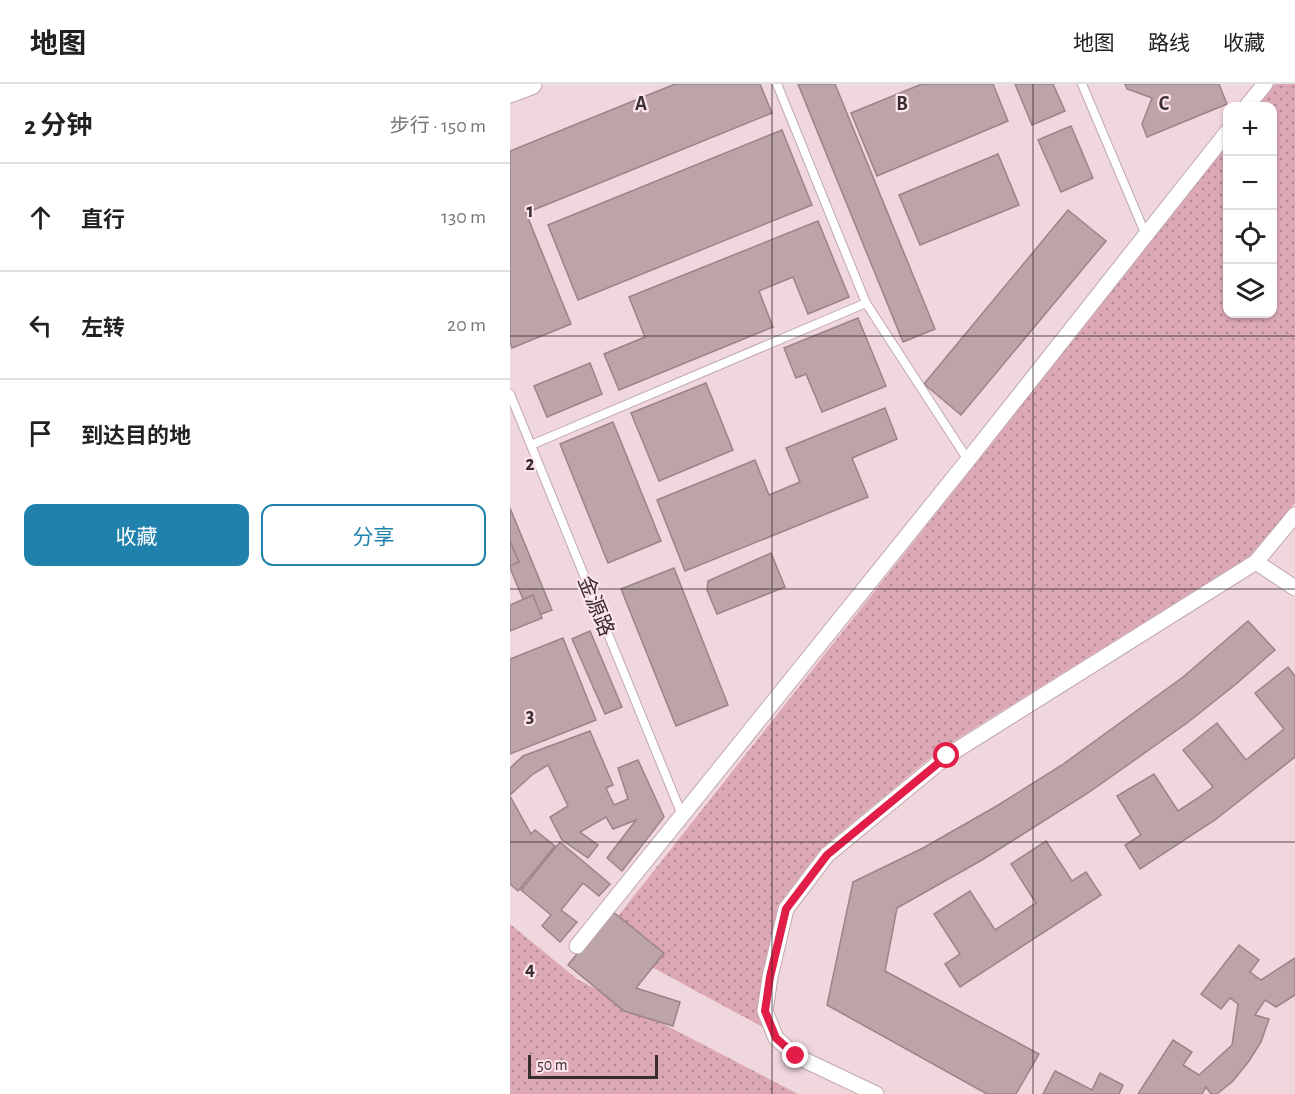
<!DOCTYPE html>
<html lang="zh">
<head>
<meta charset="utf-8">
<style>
  body { margin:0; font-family:"Alegreya Sans","Noto Sans SC",sans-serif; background:#f6f6f6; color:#222 }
  .controls { position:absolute; right:18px; top:18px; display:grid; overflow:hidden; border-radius:12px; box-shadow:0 2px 4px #0004 }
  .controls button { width:54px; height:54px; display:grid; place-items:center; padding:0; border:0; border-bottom:2px solid #e0e0e0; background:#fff; color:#222; font:30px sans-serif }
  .scale { position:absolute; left:18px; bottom:15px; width:130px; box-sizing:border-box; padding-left:6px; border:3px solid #382e30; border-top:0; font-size:16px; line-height:21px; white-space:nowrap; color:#382e30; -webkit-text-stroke:4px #fee4ea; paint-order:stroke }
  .stop { position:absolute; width:18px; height:18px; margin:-14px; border:4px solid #e11d48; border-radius:50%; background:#fff }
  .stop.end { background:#e11d48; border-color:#fff; box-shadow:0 2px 6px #0008 }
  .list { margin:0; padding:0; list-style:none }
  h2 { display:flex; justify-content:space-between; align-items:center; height:78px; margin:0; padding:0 24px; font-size:26px }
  h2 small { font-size:20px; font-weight:400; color:#767676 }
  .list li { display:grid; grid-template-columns:39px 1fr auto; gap:18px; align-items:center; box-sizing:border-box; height:108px; padding:0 24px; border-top:2px solid #e0e0e0 }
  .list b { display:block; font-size:22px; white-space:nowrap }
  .list em { font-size:20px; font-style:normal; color:#767676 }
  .actions { display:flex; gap:12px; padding:18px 24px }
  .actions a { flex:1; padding:14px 0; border:2px solid #2181ad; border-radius:12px; text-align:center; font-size:21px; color:#2181ad }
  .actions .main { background:#2181ad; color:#fff }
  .icon { flex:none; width:33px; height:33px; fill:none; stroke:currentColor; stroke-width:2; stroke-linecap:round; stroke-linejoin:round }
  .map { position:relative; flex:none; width:785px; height:1010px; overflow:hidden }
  header { display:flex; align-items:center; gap:36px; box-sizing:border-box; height:84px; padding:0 30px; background:#fff; border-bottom:2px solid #e0e0e0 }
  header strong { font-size:28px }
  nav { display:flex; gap:33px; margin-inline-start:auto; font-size:21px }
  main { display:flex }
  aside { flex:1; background:#fff }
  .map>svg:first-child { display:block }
  .grass { fill:url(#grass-dots) }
  .building { fill:#bca4a9; stroke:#9b8389; stroke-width:1.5 }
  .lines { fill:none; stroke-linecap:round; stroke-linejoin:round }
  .lane-casing { stroke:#c0a8ae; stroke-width:10 }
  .street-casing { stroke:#c0a8ae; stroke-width:17 }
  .secondary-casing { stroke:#c0a8ae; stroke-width:23 }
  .lane { stroke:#fff; stroke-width:8 }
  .street { stroke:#fff; stroke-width:15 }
  .secondary { stroke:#fff; stroke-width:21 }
  .route { stroke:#e11d48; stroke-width:8 }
  .grid { fill:none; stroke:#382e30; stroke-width:1.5; stroke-opacity:0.55 }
  .labels { text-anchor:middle; stroke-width:4.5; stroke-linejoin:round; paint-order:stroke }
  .street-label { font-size:21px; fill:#382e30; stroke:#fee4ea }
  .grid-label { font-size:20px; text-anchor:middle; font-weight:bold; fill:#382e30; stroke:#fee4ea; stroke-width:4.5; stroke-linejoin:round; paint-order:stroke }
</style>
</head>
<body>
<header>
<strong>地图</strong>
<nav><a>地图</a><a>路线</a><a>收藏</a></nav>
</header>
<main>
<aside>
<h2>2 分钟<small>步行 · 150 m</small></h2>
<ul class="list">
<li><svg class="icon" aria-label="ahead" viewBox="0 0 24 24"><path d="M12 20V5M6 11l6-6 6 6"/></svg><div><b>直行</b></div><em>130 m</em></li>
<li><svg class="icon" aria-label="left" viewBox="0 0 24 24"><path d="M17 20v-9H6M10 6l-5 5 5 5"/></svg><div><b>左转</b></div><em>20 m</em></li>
<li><svg class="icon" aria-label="arrive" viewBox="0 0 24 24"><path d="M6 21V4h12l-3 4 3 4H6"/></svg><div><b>到达目的地</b></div></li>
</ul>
<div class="actions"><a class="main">收藏</a><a>分享</a></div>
</aside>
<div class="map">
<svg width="785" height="1010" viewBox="0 0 785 1010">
  <defs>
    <pattern id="grass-dots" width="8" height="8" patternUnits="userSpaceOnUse" patternTransform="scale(1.5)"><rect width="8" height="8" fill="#dca8b5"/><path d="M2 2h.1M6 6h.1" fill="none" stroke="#b38994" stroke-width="1.8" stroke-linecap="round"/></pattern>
  </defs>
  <rect width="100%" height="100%" fill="#f0d7dd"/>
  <g class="grass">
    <path d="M765,0H785V419L740,472L431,665L311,765L268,821L247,926L260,947L90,855L717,61L718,230H762V22H748Z"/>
    <path d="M0,840L67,895L288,1010H0Z"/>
  </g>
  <g class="building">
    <path d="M165,0H250L262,29L16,129L61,240L2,264L0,258V67Z"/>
    <path d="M288,0H325L425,245L393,258Z"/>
    <path d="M412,0H483L498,37L367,92L341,29Z"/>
    <path d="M505,0H543L555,27L522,41Z"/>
    <path d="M615,0H709L717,20L637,53L632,40L642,14L617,5Z"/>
    <path d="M561,42L583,94L551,108L528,56Z"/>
    <path d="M272,46L302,121L68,216L38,141Z"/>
    <path d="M488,70L509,121L410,161L389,111Z"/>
    <path d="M558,126L596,157L451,331L414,300Z"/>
    <path d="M308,137L339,213L298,230L283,193L249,207L263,243L109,306L94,270L135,253L119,213Z"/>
    <path d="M348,234L376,302L312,328L296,290L286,294L274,264Z"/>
    <path d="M80,279L92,310L37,333L24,302Z"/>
    <path d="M196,299L223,366L149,397L121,329Z"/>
    <path d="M375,324L387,355L342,374L358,413L175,487L147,416L245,376L259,411L290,398L276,364Z"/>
    <path d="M103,338L151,457L98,479L50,360Z"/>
    <path d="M0,424L42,526L21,534L0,484Z"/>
    <path d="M0,457L9,478L0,482Z"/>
    <path d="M261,469L275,503L207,530L197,506L198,497Z"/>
    <path d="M164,484L218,621L166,642L111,505Z"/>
    <path d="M23,511L32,534L0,547V521Z"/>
    <path d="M738,537L765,566L725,601L677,639L578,709L472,776L387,824L375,887L529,970L506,1010H477L317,921L343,798L413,764L485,723L552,681L673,593Z"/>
    <path d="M80,547L112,623L95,630L62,555Z"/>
    <path d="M53,554L86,636L0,670V575Z"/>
    <path d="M778,583L785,592V673L705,736L630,785L615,761L631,751L607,712L644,690L668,727L688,714L703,703L673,666L707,639L736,676L774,645L745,609Z"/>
    <path d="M80,647L103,701L96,704L104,721L118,715L108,684L128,676L154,733L112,787L97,774L126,736L103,745L96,733L70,748L88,761L78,774L52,756L40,733L58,722L38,681L23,690L0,711V684L13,672Z"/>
    <path d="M0,712L21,750L25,746L45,762L8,807L0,800Z"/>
    <path d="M536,757L562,797L576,788L591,811L450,903L435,880L450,870L424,830L460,807L485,846L526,819L501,780Z"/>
    <path d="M50,758L100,800L89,812L73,799L51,826L67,838L50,858L32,842L41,831L11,806Z"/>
    <path d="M102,827L154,869L126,904L170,918L163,942L114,927L58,881Z"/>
    <path d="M729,861L749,876L740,888L751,896L785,874V911L766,923L755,916L745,931L759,935L751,958L739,977L723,997L707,1010H701L696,1003L692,1010H628L663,956L682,968L673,981L689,991L722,961L728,920L720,914L711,925L691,910Z"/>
    <path d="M545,987L582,1006L590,989L613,1001L609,1010H533Z"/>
  </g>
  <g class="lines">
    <defs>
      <g id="lane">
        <path d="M267,0L356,219"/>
        <path d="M572,0L635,149"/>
        <path d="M0,310L172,731"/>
        <path d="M21,361L356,219L458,376"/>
      </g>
      <g id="street">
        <path d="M737,22L755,0"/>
        <path d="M746,478L785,504"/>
        <path d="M67,862L458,376L718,47"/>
        <path d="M366,1010L286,972L266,954L255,927L260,893L276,825L317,771L437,672L746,478L785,431"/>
      </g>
      <path id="secondary" d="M0,8L21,0"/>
    </defs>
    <use href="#lane" class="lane-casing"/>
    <use href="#street" class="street-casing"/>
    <use href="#secondary" class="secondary-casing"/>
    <use href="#lane" class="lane"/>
    <use href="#street" class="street"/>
    <use href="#secondary" class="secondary"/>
  </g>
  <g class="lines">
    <path class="route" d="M286,972L266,954L255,927L260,893L276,825L317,771L437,672"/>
  </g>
  <path class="grid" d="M262,0V1010M523,0V1010M0,252H785M0,505H785M0,758H785"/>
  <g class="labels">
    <g class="street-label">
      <text transform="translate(86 522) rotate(68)" y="7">金源路</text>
    </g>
  </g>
  <g class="grid-label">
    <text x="131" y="26">A</text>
    <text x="392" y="26">B</text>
    <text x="654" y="26">C</text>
    <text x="20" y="133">1</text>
    <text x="20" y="386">2</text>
    <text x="20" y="638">3</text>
    <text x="20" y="891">4</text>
  </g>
</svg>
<div class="controls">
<button>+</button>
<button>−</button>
<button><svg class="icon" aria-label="locate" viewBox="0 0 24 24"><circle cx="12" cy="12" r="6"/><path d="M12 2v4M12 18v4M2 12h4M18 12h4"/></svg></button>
<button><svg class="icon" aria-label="layers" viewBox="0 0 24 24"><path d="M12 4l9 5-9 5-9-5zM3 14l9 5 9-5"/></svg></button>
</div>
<div class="scale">50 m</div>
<div class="stop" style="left:437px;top:672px"></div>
<div class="stop end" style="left:286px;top:972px"></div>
</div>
</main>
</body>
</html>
